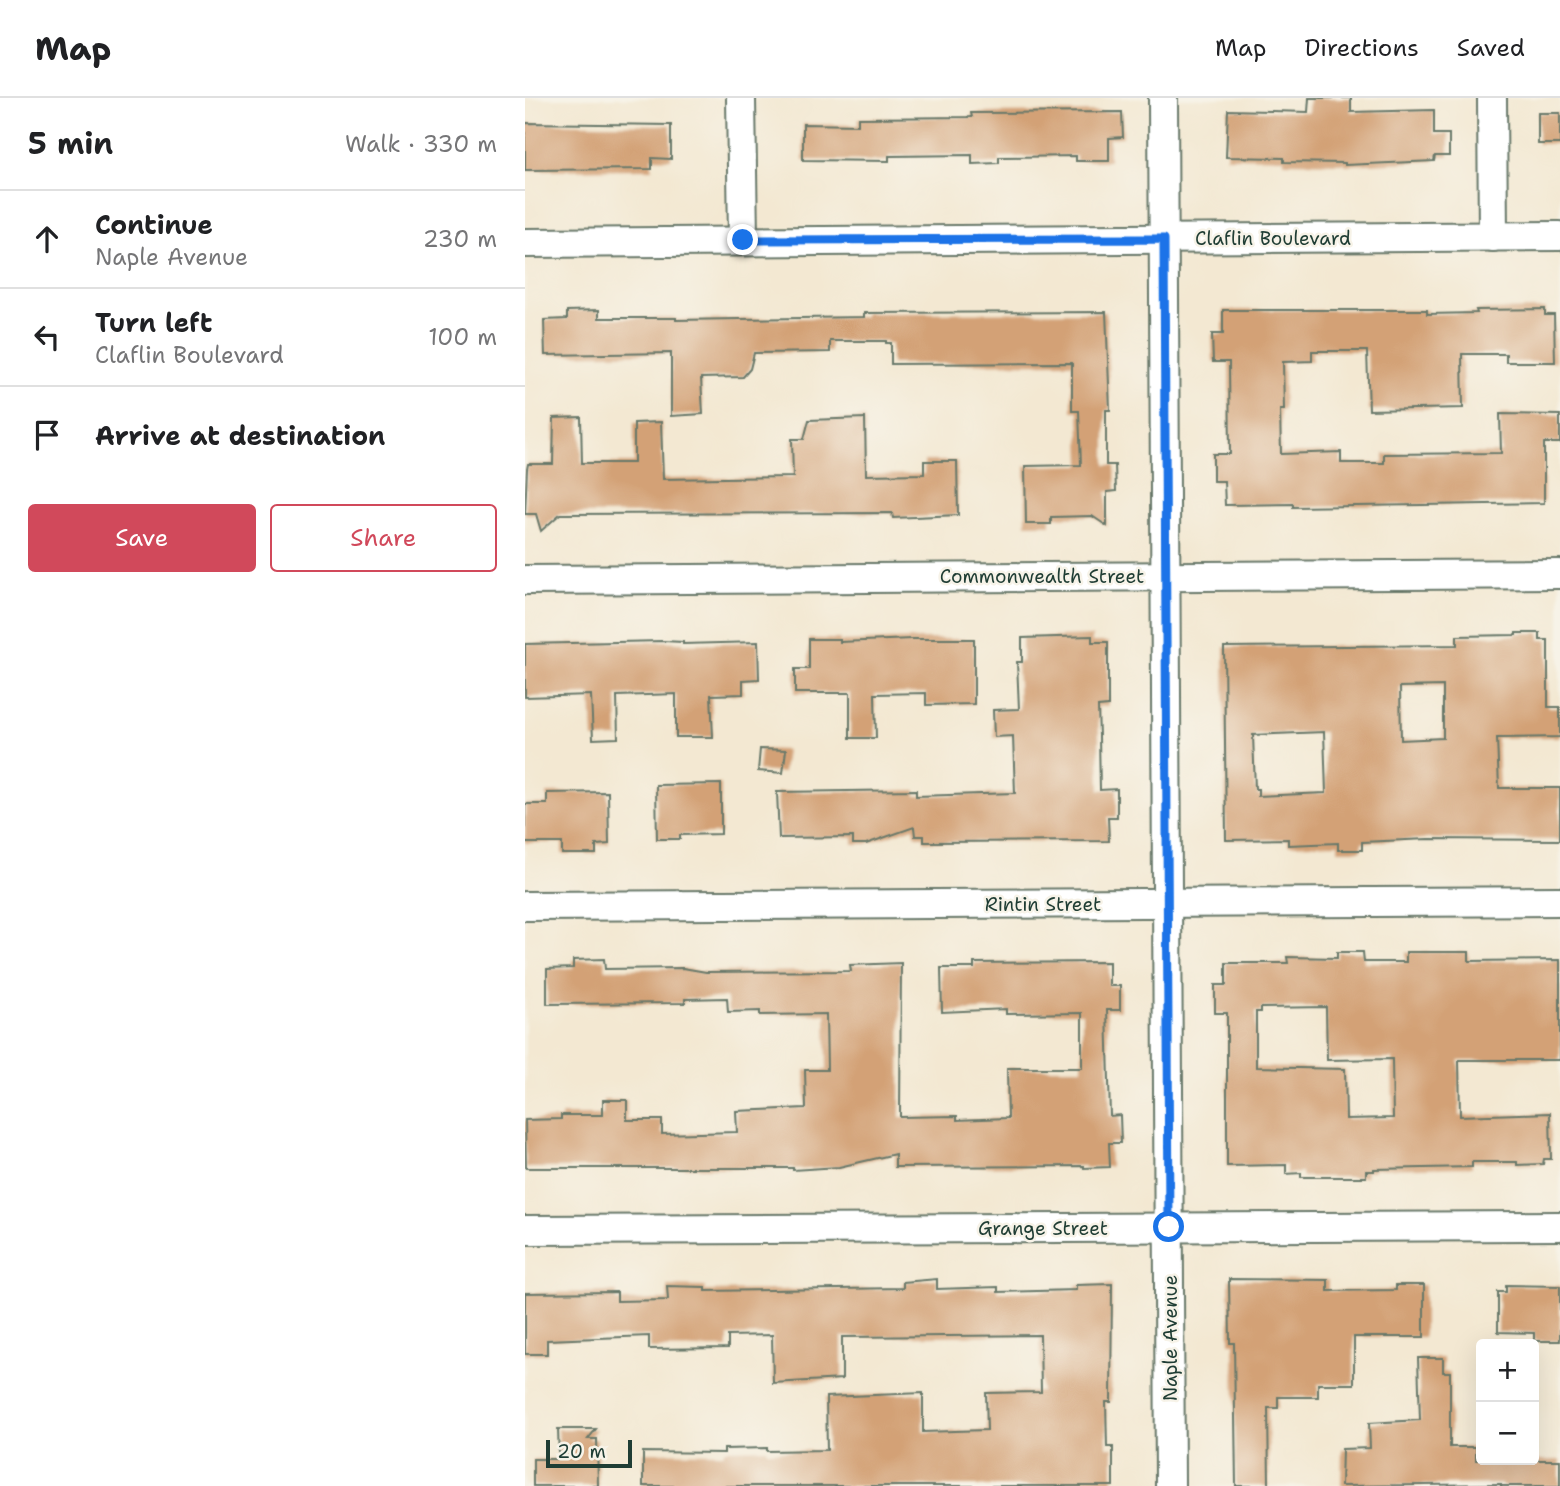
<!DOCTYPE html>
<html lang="en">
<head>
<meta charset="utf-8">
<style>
  body { margin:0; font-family:"Shantell Sans",sans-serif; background:#f6f6f6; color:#202124 }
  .controls { position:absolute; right:21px; bottom:21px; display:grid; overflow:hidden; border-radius:7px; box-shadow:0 7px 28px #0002 }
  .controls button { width:63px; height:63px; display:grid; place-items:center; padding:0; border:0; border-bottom:2px solid #e0e0e0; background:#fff; color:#202124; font:35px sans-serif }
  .scale { position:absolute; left:21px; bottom:18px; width:86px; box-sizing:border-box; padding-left:7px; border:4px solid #1f3d34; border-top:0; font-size:19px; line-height:24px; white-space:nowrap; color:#1f3d34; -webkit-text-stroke:5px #f7f3e8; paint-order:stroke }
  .stop { position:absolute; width:21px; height:21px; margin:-16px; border:5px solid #1a73e8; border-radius:50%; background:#fff }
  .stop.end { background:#1a73e8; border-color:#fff; box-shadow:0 2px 7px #0008 }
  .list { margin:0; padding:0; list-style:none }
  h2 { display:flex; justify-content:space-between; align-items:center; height:91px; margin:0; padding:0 28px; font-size:30px }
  h2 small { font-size:23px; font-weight:400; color:#757577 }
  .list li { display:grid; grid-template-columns:46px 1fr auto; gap:21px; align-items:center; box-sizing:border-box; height:98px; padding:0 28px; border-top:2px solid #e0e0e0 }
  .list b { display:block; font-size:26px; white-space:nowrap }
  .list p { margin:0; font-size:23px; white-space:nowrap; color:#757577 }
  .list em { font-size:23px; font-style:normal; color:#757577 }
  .actions { display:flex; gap:14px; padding:21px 28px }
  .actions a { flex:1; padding:16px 0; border:2px solid #d1495b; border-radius:7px; text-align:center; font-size:24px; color:#d1495b }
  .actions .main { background:#d1495b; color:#fff }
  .icon { flex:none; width:38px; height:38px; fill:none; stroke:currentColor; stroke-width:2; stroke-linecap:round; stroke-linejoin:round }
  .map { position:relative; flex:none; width:1035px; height:1388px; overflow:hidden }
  header { display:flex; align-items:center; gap:42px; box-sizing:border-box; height:98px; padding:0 35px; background:#fff; border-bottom:2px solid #e0e0e0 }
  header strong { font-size:33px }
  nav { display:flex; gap:38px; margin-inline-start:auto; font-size:24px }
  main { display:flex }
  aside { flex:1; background:#fff }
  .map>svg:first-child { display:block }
  .building { fill:#d3a176; fill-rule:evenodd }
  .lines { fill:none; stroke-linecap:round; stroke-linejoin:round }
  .minor-casing { stroke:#69796b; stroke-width:32 }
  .minor { stroke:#fff; stroke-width:28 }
  .route { stroke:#1a73e8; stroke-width:9 }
  .labels { text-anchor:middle; stroke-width:5; stroke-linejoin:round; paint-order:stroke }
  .street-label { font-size:19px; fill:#1f3d34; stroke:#f7f3e8 }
</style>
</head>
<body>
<header>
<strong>Map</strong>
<nav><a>Map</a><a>Directions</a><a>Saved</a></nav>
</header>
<main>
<aside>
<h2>5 min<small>Walk · 330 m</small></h2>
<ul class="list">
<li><svg class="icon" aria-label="ahead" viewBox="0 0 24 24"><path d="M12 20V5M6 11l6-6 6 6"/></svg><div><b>Continue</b><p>Naple Avenue</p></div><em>230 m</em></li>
<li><svg class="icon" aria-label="left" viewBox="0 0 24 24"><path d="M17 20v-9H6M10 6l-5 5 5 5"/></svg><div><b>Turn left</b><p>Claflin Boulevard</p></div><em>100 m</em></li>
<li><svg class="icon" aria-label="arrive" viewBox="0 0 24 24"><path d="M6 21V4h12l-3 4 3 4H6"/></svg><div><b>Arrive at destination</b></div></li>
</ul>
<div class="actions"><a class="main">Save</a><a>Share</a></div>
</aside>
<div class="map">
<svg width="1035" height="1388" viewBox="0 0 1035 1388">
  <rect width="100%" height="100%" fill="#f7f3e8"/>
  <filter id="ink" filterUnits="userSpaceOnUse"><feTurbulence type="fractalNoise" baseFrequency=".0143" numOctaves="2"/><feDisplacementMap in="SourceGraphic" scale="14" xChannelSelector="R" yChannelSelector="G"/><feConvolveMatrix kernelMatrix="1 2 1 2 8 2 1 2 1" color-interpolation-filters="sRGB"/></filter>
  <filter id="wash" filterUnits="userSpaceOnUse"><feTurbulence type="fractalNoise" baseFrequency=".00686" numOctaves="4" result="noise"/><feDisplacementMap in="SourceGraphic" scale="28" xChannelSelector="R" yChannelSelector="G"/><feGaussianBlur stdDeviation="1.57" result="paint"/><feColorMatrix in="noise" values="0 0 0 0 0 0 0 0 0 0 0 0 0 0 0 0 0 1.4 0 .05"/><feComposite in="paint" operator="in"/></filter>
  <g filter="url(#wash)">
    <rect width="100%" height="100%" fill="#f3e8d2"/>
    <g id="blocks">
      <g class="building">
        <path d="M784,0H826V14L909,12V36H924V58H910L909,63L820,67V65L759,64V60L701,59L703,12L783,14Z"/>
        <path d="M597,14L598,39L584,40V63H551V58L474,59V65L447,66V57L364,58V63L278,62V26L333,27V20L447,19L446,15Z"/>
        <rect x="1013" y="15" width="22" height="31"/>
        <path d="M0,25L146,27V61L127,60V71L0,72Z"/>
        <path d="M1020,211V217H1029L1030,264H981V256H937L938,310L844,312L842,253H787V263L758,264L759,312H755L756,356L816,354V365H859V356L976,355L975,316L1035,317V345H1019V405L768,409V406L700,407L699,383H688V356H705L704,264H688L687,236H698V212H902V216L952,215L951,212Z"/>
        <path d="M74,212V220H151V222L339,219V215L581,214L585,312H581V367H590L591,393L582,394V428L567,418L526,419V426H501L500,368L556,367L554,313H547V265L366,266V245H361V243H305V254L229,255L225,271L218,279L176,280L178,316L146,318V255L20,257L19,222L42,221V213Z"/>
        <path d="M56,319L57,365H109V325L136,324L138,381L268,379L267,341H279L284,322L340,320L341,377L399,376V363H432L433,417L368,420L367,415L35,416L16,433L11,416H0L2,371L3,366H28L29,320Z"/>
        <path d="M991,535H1015V542H1023V609H1035V639L972,640L974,690H1035V742L903,741L837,744V752H813V745L763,747V741L701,742L699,549L932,547V538L991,537ZM918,588V640L876,642L875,589ZM799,634L801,695L733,698V691H730L728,637Z"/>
        <path d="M567,538V544H583V608L573,609L574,638L575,692L592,691V719H583L584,743L399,744V738H390L389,729L341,746H328V739L254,740L252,694L391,692V698L490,695L488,638L469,639L468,612L494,611L492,564H497V540Z"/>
        <path d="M284,541H315V544L387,541H449V606L401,607V595L350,596L351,640H325V595H270V571H284Z"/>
        <path d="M138,543L158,544V546L233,544L234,581L218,582V596L186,597L188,639H151V596L92,598L93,640L68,641L66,597L0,599V546Z"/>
        <path d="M235,651L261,652L258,675L233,673Z"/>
        <path d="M196,686V736L155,737V741H132L131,687Z"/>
        <path d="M83,694L84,746L71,747V756H37V745H0V706H22V695Z"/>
        <path d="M812,854H838L839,864H881V854H944V863L1035,862V962H934L935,1018L1025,1015L1026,1061H1019L1018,1066L992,1067V1064H947V1069L849,1071V1073H841V1079H776V1075L761,1076V1067L702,1068V915H690V887H701V865H763L762,859L812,860ZM801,909L802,962L867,961L868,1020L821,1021L820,971L731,969V914H736V910Z"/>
        <path d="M79,861L80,871L158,870L181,874L326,873L325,867L376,865L375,1019L432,1018V1022L483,1020L482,970H557V915L481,916V911L417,914L416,870H449V865L584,864V888H595V912H582L585,1018L595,1017L596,1045H584L585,1069L559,1070V1068L370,1069V1056L314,1069L268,1072V1070H1L0,1022L36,1021V1017H78V1002H102V1022H137V1036L212,1034L211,1013L281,1010L280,972H302L301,916L235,917V913L203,914L202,900L160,901V905L22,906V871L48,870V862Z"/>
        <path d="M412,1181V1191L473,1189V1194L551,1192V1187L587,1186L586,1304H581L582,1349H588V1388H118V1354L199,1355V1351L242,1350V1353L302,1352L301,1299L398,1295V1334L462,1332L461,1295L516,1294L515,1237L317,1239V1281L248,1285L247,1237L203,1238V1250L124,1251V1238L22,1242V1256H0V1195L92,1194V1203L143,1202L142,1188L180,1189V1193L378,1190V1184Z"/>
        <path d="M704,1181L803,1182V1193L871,1192V1187H899V1239H829V1286H793V1299H753V1310H743L744,1388H711L709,1245H705Z"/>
        <path d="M981,1187L1035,1188V1243H1009V1235L973,1234V1194H981Z"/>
        <path d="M893,1260H918V1274H925V1349H951V1362H1035V1388H976V1386L816,1388L817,1351L845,1350L844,1325L895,1322Z"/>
        <path d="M33,1331H71L63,1341H72L73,1388H8V1361H34Z"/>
      </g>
    </g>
  </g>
  <g filter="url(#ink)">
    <use href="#blocks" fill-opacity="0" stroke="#69796b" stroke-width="2"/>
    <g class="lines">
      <defs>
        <g id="minor">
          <path d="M216,0L218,142"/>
          <path d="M638,0L645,1388"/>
          <path d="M967,0L968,139"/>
          <path d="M0,145L1035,138"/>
          <path d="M0,482L1035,476"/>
          <path d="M0,808L1035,803"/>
          <path d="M0,1132L1035,1128"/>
        </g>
      </defs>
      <use href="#minor" class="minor-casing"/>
      <use href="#minor" class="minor"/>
    </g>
  </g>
  <g class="lines" filter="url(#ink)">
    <path class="route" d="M218,142L639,141L644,1129"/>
  </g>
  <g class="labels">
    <g class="street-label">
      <text x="748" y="147">Claflin Boulevard</text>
      <text x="517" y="485">Commonwealth Street</text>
      <text x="518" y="813">Rintin Street</text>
      <text x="518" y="1137">Grange Street</text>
      <text transform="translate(645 1240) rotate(-90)" y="7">Naple Avenue</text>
    </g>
  </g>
</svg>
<div class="controls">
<button>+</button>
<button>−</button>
</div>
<div class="scale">20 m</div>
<div class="stop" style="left:644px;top:1129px"></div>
<div class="stop end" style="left:218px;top:142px"></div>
</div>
</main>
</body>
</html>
